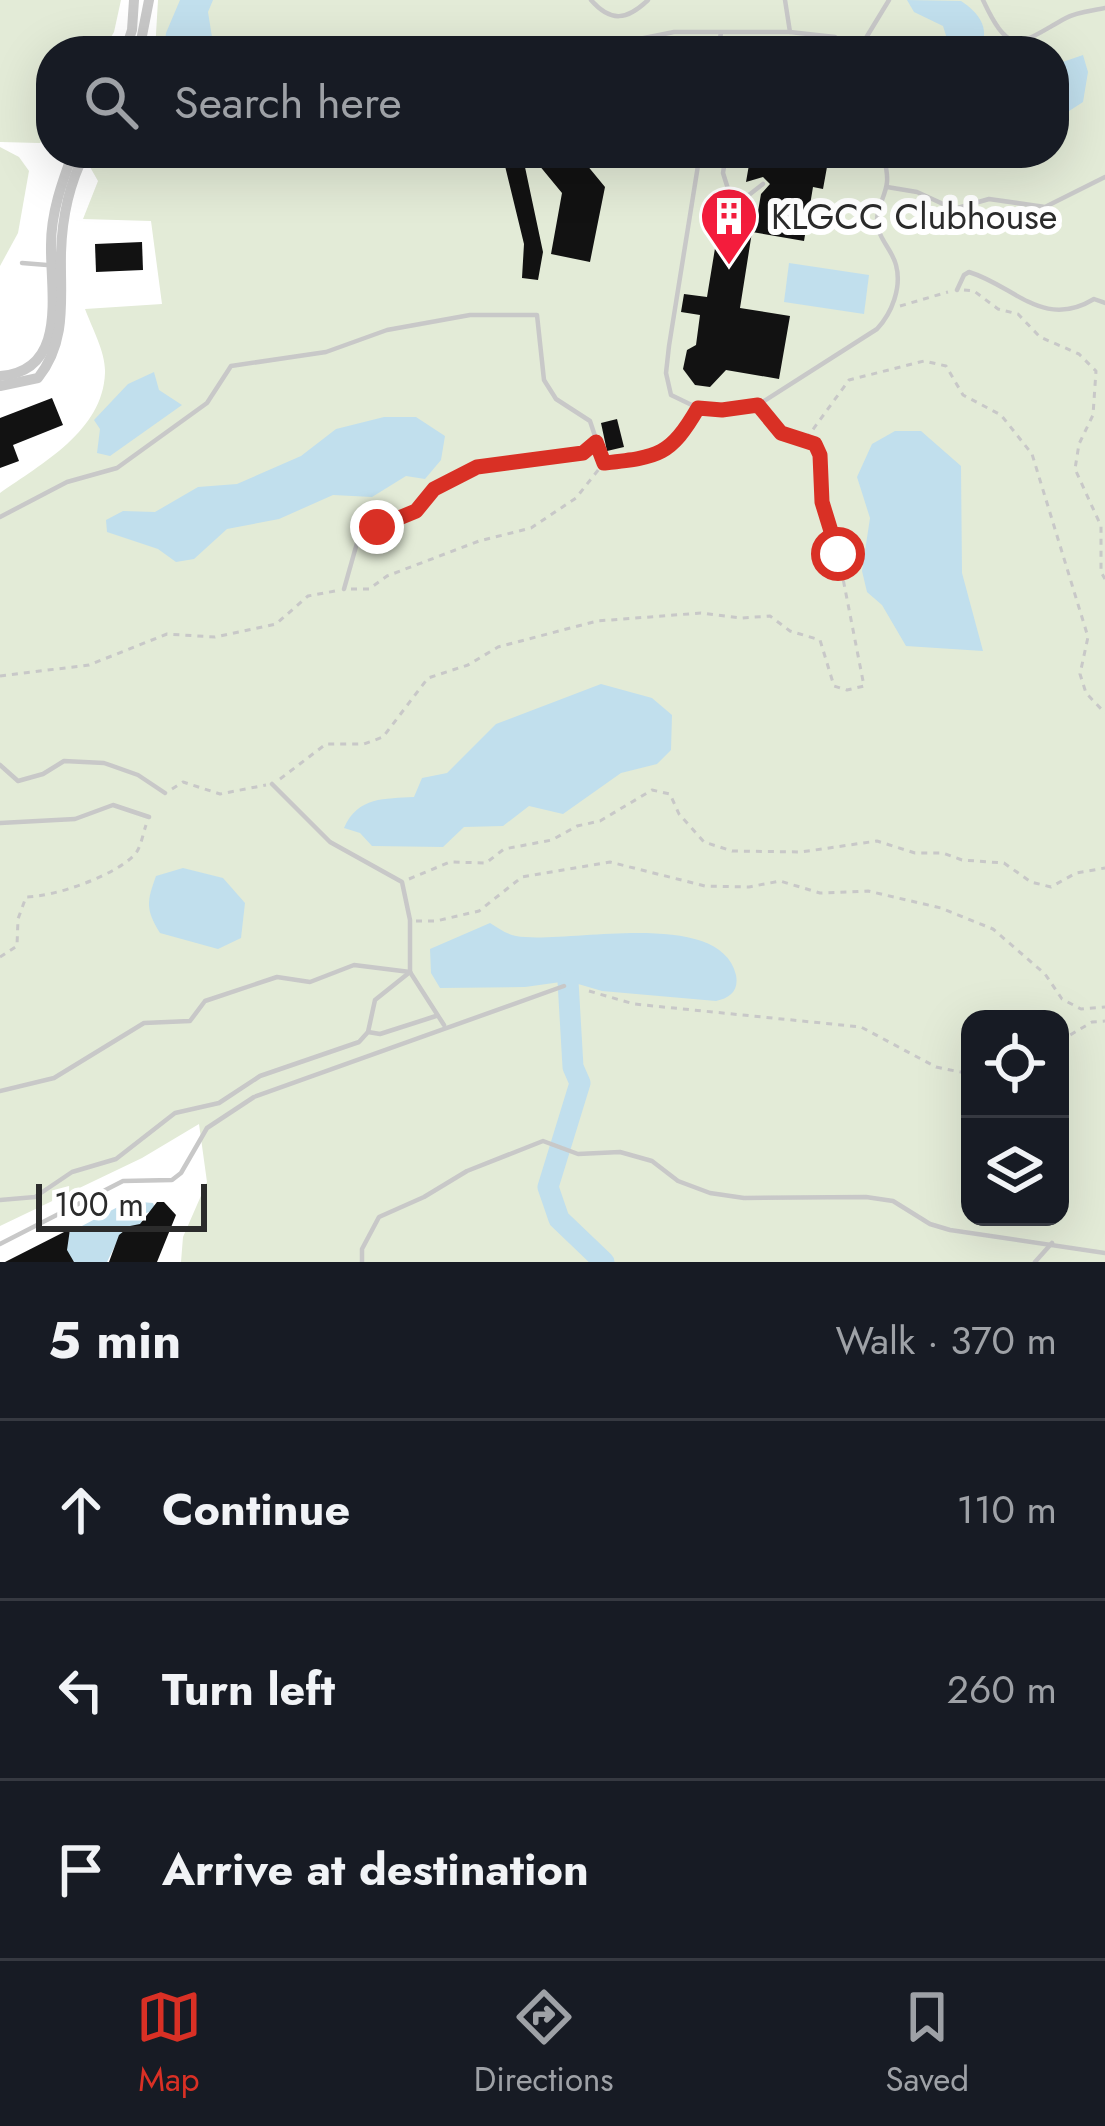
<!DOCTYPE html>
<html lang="en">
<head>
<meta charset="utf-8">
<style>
  body { margin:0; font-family:Jost,sans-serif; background:#242831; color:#f1f3f6 }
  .controls { position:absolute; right:36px; bottom:36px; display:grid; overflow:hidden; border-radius:24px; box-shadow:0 12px 48px #0002 }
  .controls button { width:108px; height:108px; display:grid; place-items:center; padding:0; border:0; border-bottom:3px solid #363941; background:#171b24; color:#f1f3f6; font:60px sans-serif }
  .scale { position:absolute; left:36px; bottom:30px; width:171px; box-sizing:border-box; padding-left:12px; border:6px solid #2b2b2b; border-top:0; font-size:33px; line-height:42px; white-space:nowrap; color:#2b2b2b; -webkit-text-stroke:9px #fff; paint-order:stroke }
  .stop { position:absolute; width:36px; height:36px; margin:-27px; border:9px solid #d93025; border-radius:50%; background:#fff }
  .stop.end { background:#d93025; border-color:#fff; box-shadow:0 3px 12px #0008 }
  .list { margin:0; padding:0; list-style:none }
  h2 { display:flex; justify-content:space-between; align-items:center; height:156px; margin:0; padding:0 48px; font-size:51px }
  h2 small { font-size:39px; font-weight:400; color:#9ea1a6 }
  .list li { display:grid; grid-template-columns:78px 1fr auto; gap:36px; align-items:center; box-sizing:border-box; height:180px; padding:0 48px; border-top:3px solid #363941 }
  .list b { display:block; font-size:45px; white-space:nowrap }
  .list em { font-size:39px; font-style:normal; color:#9ea1a6 }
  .icon { flex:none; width:66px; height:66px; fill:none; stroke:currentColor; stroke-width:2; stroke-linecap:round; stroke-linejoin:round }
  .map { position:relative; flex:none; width:1105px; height:1262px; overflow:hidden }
  .search { position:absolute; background:#171b24; box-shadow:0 12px 48px #0002; left:36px; right:36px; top:36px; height:132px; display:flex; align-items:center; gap:30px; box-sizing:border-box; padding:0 42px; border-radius:48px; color:#9ea1a6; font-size:45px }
  .sheet { height:696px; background:#171b24 }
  nav { display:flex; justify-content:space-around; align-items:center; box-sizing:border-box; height:168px; border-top:3px solid #363941; background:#171b24; font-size:33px; color:#9ea1a6 }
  nav a { display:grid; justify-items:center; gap:6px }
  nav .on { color:#d93025 }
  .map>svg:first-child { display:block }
  .green { fill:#e3ebd7; fill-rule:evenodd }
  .water { fill:#c1dfed }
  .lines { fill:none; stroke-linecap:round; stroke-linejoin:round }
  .river { stroke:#c1dfed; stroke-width:21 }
  .building { fill:#121212 }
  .path { stroke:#c8c8c8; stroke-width:3; stroke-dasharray:6 6; stroke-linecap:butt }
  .lane { stroke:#c8c8c8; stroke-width:4.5 }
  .street { stroke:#c8c8c8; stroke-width:10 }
  .route { stroke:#d93025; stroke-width:15 }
  .labels { text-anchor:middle; stroke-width:12; stroke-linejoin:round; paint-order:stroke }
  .poi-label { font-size:36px; fill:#2b2b2b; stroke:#fff; text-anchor:start }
</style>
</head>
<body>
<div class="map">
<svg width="1105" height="1262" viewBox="0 0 1105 1262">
  <rect width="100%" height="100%" fill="#fff"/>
  <g class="green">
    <path d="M0,0H121L114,32L103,51H51V127L40,143L0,142Z"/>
    <path d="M158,0H1105V1262H181L183,1237L207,1182L199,1124L142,1158L0,1226V493C41,464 103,431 105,373C106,353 92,328 85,309L162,304L151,221L83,219L98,181L90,167L97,153H1054V51H155ZM970,1019H1060V1217H970Z"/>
    <path d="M0,147L19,157L29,171L18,233L0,266Z"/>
  </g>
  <g class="water">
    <path d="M180,0H213L208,12L212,37L228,48L240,51H164L166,33Z"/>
    <path d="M907,0L961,1C979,13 990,27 981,49L951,51L943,26L914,12Z"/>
    <path d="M1083,55L1088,72L1083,102L1066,113L1054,134V65Z"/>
    <path d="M789,263L869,275L864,314L784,302Z"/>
    <path d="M154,372L159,390L182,405L110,456L97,453L100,429L94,420L128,384Z"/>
    <path d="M384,417H416L445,436L441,460L425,479L406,476L372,497L333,495L279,519L227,529L194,559L176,562L158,549L107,532L106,520L123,511L155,512L198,487L237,484L301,456L336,429Z"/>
    <path d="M895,431H921L961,466L962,573L983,651L906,646L882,605L867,592L862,571L870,518L857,477L872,444Z"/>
    <path d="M601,684L652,698L672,715L671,750L657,764L621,773L563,814L529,806L503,826L464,827L443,847L372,846L360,833L344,828C358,796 385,799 414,797L422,778L447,773L496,724Z"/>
    <path d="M183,868L223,878L245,903L241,938L218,949L160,933C145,909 147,901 156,876Z"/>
    <path d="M490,923C498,928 506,934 516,936C564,945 720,906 736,975C739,991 730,998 716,1001L602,991L568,981L525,987L440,988L431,973L430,949Z"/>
    <path d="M129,1201L153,1203L156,1210L146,1213L140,1225L123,1230L107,1262H74L67,1256L65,1235Z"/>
  </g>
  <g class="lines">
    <path class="river" d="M568,981L573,1067L580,1083L548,1187L559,1219L604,1262"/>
  </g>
  <g class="building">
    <path d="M248,153H397L398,156L366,165L276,164L247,156Z"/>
    <path d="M497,153H522L543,252L538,280L522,278L524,244L505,166Z"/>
    <path d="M529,153H577L605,187L590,262L551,254L562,193Z"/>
    <path d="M751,153L761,154L767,162L775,156L789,159L790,153H822L820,166L827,167L823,189L813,187L804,241L752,232L740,308L790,316L779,379L726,370L710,387L695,385L683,369L687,350L696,345L700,315L681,312L684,294L707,297L720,218L756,223L761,194L770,184L763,177L746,182Z"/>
    <path d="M142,242L143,270L96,272L95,244Z"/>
    <path d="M52,398L63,425L13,445L19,461L0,468V418Z"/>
    <path d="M617,419L624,447L607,451L601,423Z"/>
    <path d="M157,1202H164L176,1215L157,1262H109L119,1235L130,1226L140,1224Z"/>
    <path d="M70,1229L67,1250L74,1262H5Z"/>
  </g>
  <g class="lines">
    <g class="path">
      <path d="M964,290L974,291L998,309L1018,314L1040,337L1079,354L1096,371L1093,415L1079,444L1075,469L1101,526V572L1105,579"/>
      <path d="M900,306L948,292"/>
      <path d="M806,439L849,380L924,361L946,366L963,395L1001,415L1032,454L1088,637L1080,674L1086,693L1105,713"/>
      <path d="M351,589H369L387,576L479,541L531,528L576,498L599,469"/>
      <path d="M0,676L89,665L167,634L215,637L276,624L308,596L335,591"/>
      <path d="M280,779L326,744H364L383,737L428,678L468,665L498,647L597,621L701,613L741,618L770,616L790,631L820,640L834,686L847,690L864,686L838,553L822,502L820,455L815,444L781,433L762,412"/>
      <path d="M172,789L183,782L220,794L266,785"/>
      <path d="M409,879L450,862L486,863L504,849L552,840L577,826L600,821L652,790L670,794L679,814L704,842L732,851L801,852L877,841L915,853H943L962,860L1004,863L1031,882L1051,887L1076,873L1105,868"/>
      <path d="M416,921H436L479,911L522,877L610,862L705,886L749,887L780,881L820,893L868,891L941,908L993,929L1045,974L1062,999L1081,1009L1105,1007"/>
      <path d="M0,957L17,946L18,919L26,897C54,897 118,875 136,853C141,846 143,834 146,825"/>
      <path d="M589,991L634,1004L861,1027L936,1067L970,1074"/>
      <path d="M1060,1041L1092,1022L1105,1021"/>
    </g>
    <g class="lane">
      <path d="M591,0C611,23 627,20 648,0"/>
      <path d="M785,0L790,32"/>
      <path d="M983,0C1011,60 1020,43 1066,18C1077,12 1092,11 1105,8"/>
      <path d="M579,51L674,32H790L835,37L854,51"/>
      <path d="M717,51L721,33"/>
      <path d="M858,51L889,0"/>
      <path d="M700,153L669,346L666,373L671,395L698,408L722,410L758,405L877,329C892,313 902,287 896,265C892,249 877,238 877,220C877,207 886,195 887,182C888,173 885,162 883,153"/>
      <path d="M726,153L723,173L729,192L745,198L763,184"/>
      <path d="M768,153V155"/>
      <path d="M700,157L724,162"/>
      <path d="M887,187L917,192L954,209L989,199L1045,207L1105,177"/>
      <path d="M22,263L47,265"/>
      <path d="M957,290L964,275L969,272C1015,286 1043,330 1094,299L1105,303"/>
      <path d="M0,517L67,482L117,468L207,403L231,366L326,352L387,330L470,315H537L544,380L556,399L590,421L604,463C659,457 670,456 698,408"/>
      <path d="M344,589L357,543L377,527L416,511L434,489L477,467L583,453L596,442"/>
      <path d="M0,765L18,781L43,774L64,761L104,763L138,775L165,793"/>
      <path d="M272,784L330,842L402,882L410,920V972L444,1025"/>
      <path d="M0,823L75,819L113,805L149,817"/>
      <path d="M368,1032L375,1000L410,972"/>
      <path d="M0,1091L54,1078L144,1023L190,1021L205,1001L277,977L310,982L354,965L410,972"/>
      <path d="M0,1200L35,1197L72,1172L116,1159L175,1113L219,1103L260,1076L359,1042L368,1032L380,1034L436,1016"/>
      <path d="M0,1244L123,1181L172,1180L181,1173L207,1128L254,1097L564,986"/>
      <path d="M362,1262V1249L379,1217L424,1197L467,1171L543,1141L578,1154L620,1152L652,1161L678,1181L710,1193L744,1198L866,1197L893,1201L930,1224L950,1230L1105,1253"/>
      <path d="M1035,1262L1052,1243"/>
    </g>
    <g class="street">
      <path d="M125,51L132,30L134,0"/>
      <path d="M139,51L149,0"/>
      <path d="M0,376C69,371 50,291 51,245C51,213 62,182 73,153"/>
      <path d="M0,386L38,378C68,340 60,298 61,253C62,218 69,184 85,153"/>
    </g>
  </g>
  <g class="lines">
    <path class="route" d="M377,527L416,511L434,489L477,467L583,453L596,442L604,463C659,457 670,456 698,408L722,410L758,405L781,433L815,444L820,455L822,502L838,554"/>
  </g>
  <defs>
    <symbol id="building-pin" viewBox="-11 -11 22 30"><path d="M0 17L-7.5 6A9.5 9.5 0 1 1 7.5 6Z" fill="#f41c3c" stroke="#fff"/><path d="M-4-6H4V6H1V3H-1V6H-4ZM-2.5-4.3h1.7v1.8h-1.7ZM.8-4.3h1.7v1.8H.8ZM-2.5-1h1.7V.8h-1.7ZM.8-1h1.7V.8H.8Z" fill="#fff"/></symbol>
  </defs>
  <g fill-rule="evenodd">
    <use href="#building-pin" x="696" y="183" width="66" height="90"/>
  </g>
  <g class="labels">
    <g class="poi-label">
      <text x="771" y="229">KLGCC Clubhouse</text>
    </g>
  </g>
</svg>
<div class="controls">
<button><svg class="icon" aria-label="locate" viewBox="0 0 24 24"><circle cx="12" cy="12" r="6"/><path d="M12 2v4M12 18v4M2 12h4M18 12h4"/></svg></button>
<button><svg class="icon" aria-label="layers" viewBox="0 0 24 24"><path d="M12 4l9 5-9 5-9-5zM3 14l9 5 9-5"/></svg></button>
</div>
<div class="scale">100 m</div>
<div class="stop" style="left:838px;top:554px"></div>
<div class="stop end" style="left:377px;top:527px"></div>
<div class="search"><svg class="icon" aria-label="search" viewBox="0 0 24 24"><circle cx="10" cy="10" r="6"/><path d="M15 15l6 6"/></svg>Search here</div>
</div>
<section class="sheet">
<h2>5 min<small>Walk · 370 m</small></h2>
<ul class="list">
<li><svg class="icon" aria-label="ahead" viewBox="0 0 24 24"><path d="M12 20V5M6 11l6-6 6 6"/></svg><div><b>Continue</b></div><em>110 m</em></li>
<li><svg class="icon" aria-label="left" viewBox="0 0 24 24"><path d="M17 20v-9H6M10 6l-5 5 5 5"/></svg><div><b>Turn left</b></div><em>260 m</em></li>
<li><svg class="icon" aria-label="arrive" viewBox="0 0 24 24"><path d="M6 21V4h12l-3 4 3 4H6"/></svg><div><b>Arrive at destination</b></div></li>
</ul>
</section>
<nav>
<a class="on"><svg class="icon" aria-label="map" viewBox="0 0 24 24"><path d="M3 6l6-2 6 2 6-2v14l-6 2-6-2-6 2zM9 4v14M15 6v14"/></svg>Map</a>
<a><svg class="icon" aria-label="directions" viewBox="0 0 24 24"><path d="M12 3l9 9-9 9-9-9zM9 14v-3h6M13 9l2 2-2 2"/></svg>Directions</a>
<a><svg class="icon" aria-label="saved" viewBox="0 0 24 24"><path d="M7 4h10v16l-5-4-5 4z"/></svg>Saved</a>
</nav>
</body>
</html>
